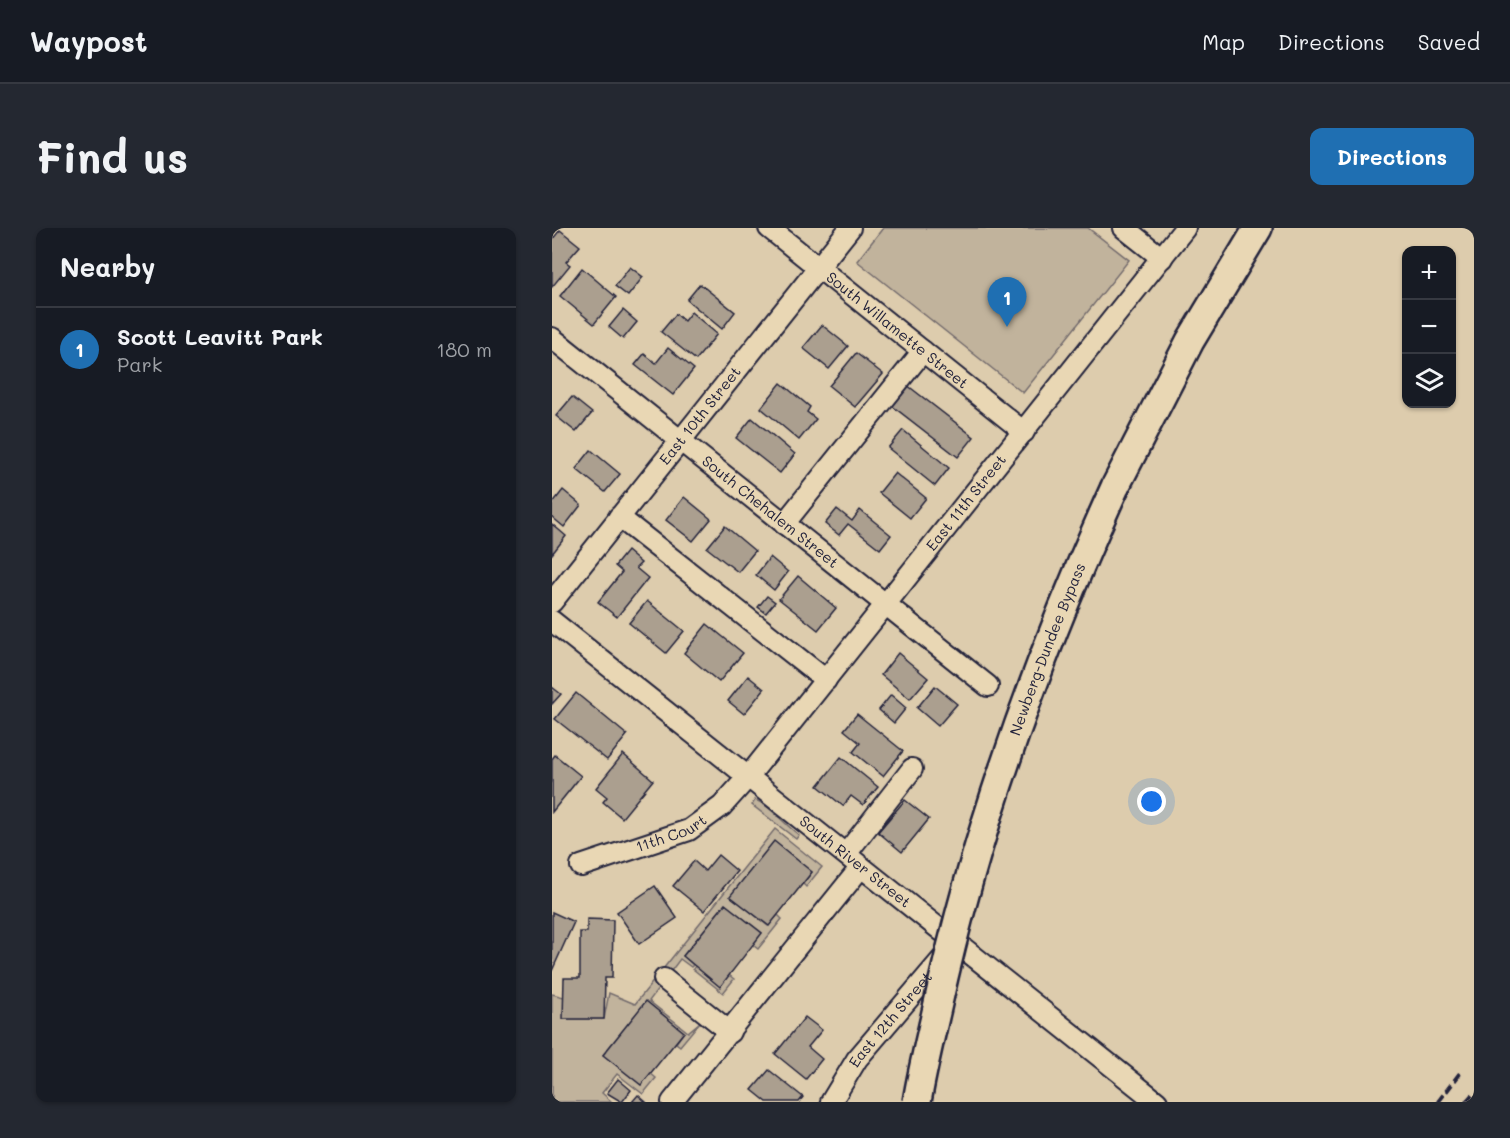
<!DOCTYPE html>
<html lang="en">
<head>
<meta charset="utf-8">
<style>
  body { margin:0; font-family:Mali,sans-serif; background:#242831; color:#f1f3f6 }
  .controls { position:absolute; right:18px; top:18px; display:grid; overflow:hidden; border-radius:12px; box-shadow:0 2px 4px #0004 }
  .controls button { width:54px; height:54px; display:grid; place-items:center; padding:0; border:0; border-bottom:2px solid #363941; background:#171b24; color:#f1f3f6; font:30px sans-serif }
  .you { position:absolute; left:600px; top:574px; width:21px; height:21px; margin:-15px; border:4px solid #fff; border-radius:50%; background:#1a73e8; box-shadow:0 0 0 9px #1a73e833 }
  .badge { display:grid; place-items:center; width:39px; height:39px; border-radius:50%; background:#1f6fb2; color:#fff; font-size:20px; font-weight:700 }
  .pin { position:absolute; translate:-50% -50px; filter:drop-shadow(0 2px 3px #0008) }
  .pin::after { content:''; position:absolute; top:32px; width:21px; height:18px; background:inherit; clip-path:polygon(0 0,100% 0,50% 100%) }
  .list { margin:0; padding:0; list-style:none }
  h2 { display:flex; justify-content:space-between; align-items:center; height:78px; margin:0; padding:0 24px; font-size:26px }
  h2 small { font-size:20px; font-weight:400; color:#9ea1a6 }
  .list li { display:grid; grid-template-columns:39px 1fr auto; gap:18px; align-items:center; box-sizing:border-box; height:84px; padding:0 24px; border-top:2px solid #363941 }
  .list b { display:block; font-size:22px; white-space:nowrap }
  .list p { margin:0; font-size:20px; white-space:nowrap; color:#9ea1a6 }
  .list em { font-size:20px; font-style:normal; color:#9ea1a6 }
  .icon { flex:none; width:33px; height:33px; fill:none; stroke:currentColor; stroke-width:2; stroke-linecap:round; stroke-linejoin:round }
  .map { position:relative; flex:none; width:922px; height:874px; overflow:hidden; border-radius:12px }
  header { display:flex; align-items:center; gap:36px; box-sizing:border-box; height:84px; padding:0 30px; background:#171b24; border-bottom:2px solid #363941 }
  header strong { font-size:28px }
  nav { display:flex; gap:33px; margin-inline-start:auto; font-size:21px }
  .intro { display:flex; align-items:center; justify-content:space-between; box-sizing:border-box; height:144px; padding:0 36px }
  h1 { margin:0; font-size:42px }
  .button { padding:15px 27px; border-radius:12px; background:#1f6fb2; color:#fff; font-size:21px; font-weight:700 }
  main { display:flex; gap:36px; padding:0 36px }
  aside { flex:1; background:#171b24; border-radius:12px; box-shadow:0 2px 4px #0004 }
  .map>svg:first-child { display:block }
  .green { fill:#c1b39c; stroke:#726a6c; stroke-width:1.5 }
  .building { fill:#ab9f8f; stroke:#22223b; stroke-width:1.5 }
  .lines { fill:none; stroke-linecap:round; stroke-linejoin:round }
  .minor-casing { stroke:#22223b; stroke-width:24 }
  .highway-casing { stroke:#22223b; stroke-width:32 }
  .minor { stroke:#e9d7b4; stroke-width:20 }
  .highway { stroke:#e9d7b4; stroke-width:27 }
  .rail { stroke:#22223b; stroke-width:4.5; stroke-dasharray:9 4.5; stroke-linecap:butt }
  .highway-bridge-casing { stroke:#22223b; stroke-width:32; stroke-linecap:butt }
  .highway-bridge { stroke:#e9d7b4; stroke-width:27 }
  .labels { text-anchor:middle; stroke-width:5; stroke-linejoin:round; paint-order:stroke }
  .street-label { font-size:15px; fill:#22223b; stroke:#e9d7b4 }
</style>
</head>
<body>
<header>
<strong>Waypost</strong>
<nav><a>Map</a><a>Directions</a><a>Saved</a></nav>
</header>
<div class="intro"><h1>Find us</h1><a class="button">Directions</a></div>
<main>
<aside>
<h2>Nearby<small></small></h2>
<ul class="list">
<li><span class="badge">1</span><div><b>Scott Leavitt Park</b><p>Park</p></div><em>180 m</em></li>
</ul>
</aside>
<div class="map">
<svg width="922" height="874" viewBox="0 0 922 874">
  <rect width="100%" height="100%" fill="#ddccad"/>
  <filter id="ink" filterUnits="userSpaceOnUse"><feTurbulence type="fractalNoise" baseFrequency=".0167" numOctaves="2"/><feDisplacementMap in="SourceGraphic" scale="12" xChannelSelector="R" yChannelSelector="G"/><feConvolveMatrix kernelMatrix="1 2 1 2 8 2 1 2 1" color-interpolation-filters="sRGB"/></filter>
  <g filter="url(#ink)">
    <g class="green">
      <path d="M331,0H536L577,32L471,165L305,33Z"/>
      <path d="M203,572C218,577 232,596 247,607L244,611L200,577Z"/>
      <path d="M223,601L270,639L254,659L251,656L260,644L222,614L179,668L216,698L226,687L230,691L206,721L201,717L210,705L173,676L131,728L141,737L139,739L128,731L119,743L116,741L103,757L107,760L97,773L136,804L148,794L128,818L124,815L132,804L94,774L51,827L89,857L98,845L104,850L91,866L65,846L50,865L60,874H0V766L12,769V791H52L57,765L83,776Z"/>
      <path d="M143,738L168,758L177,747L182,751L171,765L141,741Z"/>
    </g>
    <g class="building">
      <path d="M8,2L28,18L14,34L18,37L0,59V12Z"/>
      <path d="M78,39L91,49L76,68L63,58Z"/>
      <path d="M30,40L64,69L42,96L8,68Z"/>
      <path d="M148,56L183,84L170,101L135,72Z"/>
      <path d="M71,82L85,94L71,111L57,99Z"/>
      <path d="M139,84L165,106L144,132L109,104L124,86L132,93Z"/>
      <path d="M270,97L296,118L277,141L251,120Z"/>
      <path d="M116,120L142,141L121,167L83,137L92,126L104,135Z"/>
      <path d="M304,125L331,146L303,179L277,158Z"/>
      <path d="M229,155L258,179L255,184L264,191L247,212L209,180Z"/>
      <path d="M355,157L422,209L406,229L339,177Z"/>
      <path d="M20,169L40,185L24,204L4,188Z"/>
      <path d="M200,190L243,226L228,245L184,210Z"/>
      <path d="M351,202L397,240L383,258L336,220Z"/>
      <path d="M39,222L68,246L53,264L24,241Z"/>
      <path d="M343,245L374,270L358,290L327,265Z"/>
      <path d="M11,262L29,277L12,299L0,289V276Z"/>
      <path d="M132,269L159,291L141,313L114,292Z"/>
      <path d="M285,281L300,293L308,282L339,307L328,321L296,296L287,307L273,296Z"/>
      <path d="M0,296L14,308L0,326Z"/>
      <path d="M173,298L203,323L186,344L155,320Z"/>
      <path d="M75,323L89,335L84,340L96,350L65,389L46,374L70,344L63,338Z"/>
      <path d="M218,329L236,344L222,362L204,347Z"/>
      <path d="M246,348L284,380L266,402L227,371Z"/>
      <path d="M215,368L223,374L214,385L206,379Z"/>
      <path d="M95,373L132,403L114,425L77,395Z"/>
      <path d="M155,396L191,425L167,454L132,425Z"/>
      <path d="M346,425L376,450L358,471L329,447Z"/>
      <path d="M196,448L212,461L192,486L176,473Z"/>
      <path d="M383,458L405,476L386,498L365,480Z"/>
      <path d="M0,459L9,466L0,476Z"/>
      <path d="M24,465L75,507L55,532L3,491Z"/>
      <path d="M339,467L354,480L342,495L327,482Z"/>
      <path d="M305,486L351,523L331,548L301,524L308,515L292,502Z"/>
      <path d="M71,526L101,552L70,590L51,574L55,569L44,560Z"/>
      <path d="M3,527L29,548L0,584V531Z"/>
      <path d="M289,529L326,559L311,577L299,568L291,578L266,558Z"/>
      <path d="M353,572L377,591L350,624L326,604Z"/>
      <path d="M222,613L260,644L217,698L178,668Z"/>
      <path d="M166,627L185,643L152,683L121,658L142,633L153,643Z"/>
      <path d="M103,658L125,690L87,716L65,684Z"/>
      <path d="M173,676L210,705L168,759L131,728Z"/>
      <path d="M0,684L22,694L0,743Z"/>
      <path d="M35,691L61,692L60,750H53L52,791H11L12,750H28V704H35Z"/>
      <path d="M94,773L132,804L89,857L51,827Z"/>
      <path d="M253,789L270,802L256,819L270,831L254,851L223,826Z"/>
      <path d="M217,842L251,869L247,874H215L200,862Z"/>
      <path d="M66,851L79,862L70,874L55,865Z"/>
      <path d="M86,867L94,874H80Z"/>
    </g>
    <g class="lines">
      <defs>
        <g id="minor">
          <path id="s1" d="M217,0L472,204"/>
          <path d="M572,0L610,30"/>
          <path id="s2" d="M0,110L436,458"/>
          <path d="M67,289L274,452"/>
          <path d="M232,296L371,123"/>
          <path id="s3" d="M0,374L298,0"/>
          <path id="s4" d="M0,393L605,874"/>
          <path d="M294,626L360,541"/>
          <path id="s5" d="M29,638L137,602L170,578L196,549L633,0"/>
          <path d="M112,751L178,804"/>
          <path d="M120,874L309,639"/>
          <path id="s6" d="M279,874L305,831L397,723"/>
        </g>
        <path id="highway" d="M563,259L638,113L706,0"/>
      </defs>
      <use href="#minor" class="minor-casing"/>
      <use href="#highway" class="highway-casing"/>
      <use href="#minor" class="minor"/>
      <use href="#highway" class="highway"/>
      <g class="rail">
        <path d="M886,874L909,844"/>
        <path d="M914,874L922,865"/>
      </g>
      <defs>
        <g id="highway-bridge">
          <path id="s7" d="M365,874C370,843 378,811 385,780C424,600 487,426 563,259"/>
        </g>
      </defs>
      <use href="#highway-bridge" class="highway-bridge-casing"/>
      <use href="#highway-bridge" class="highway-bridge"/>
    </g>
  </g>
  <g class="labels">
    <g class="street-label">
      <text dy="5" stroke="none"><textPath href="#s1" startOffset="164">South Willamette Street</textPath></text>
      <text dy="5" stroke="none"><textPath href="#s3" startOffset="238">East 10th Street</textPath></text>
      <text dy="5" stroke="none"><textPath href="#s5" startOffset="544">East 11th Street</textPath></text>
      <text dy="5" stroke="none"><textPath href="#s2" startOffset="279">South Chehalem Street</textPath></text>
      <text dy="5" stroke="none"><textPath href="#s7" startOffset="472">Newberg-Dundee Bypass</textPath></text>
      <text dy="5" stroke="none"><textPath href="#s5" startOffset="96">11th Court</textPath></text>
      <text dy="5" stroke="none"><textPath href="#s4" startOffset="387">South River Street</textPath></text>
      <text dy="5" stroke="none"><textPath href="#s6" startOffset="102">East 12th Street</textPath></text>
    </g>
  </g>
</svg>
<div class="controls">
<button>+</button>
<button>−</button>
<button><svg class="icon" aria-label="layers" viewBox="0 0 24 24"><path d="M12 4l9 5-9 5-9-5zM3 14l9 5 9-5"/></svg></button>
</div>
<div class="you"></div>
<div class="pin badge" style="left:455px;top:99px">1</div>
</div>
</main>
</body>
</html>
